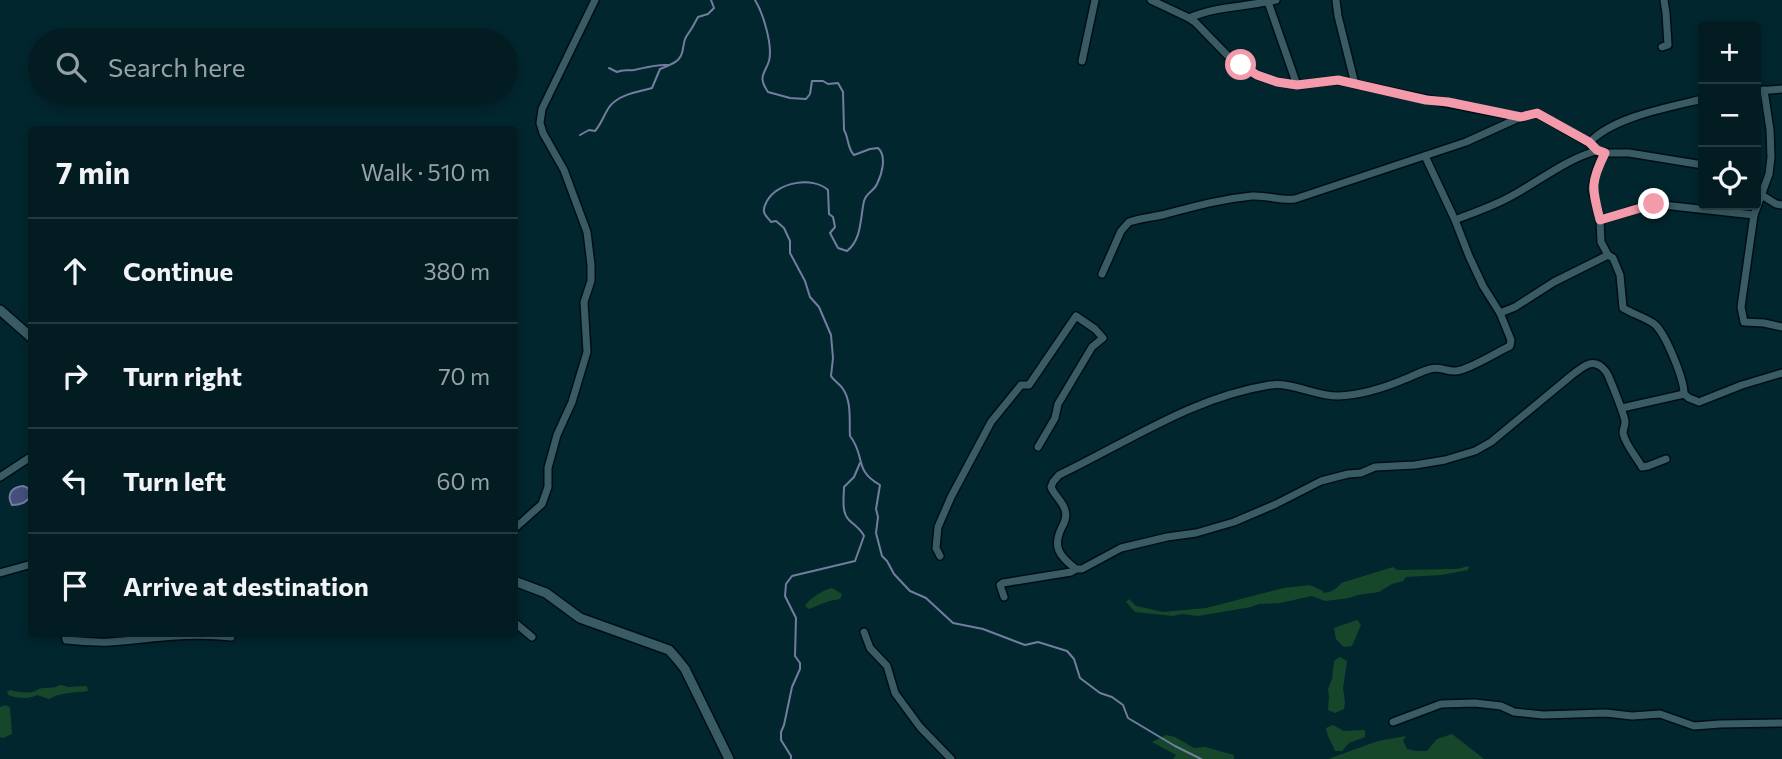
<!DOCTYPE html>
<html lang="en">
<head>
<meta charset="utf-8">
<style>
  body { margin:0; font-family:Commissioner,sans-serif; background:#10292f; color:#f1f3f6 }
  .controls { position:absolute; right:21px; top:21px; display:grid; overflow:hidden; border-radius:7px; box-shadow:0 4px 10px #0003 }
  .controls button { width:63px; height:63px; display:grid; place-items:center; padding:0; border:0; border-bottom:2px solid #233a40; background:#021c22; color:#f1f3f6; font:35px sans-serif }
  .stop { position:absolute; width:21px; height:21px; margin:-16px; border:5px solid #f39aab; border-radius:50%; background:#fff }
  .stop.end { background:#f39aab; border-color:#fff; box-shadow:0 2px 7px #0008 }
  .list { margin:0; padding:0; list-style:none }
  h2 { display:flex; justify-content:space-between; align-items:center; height:91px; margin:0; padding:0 28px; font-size:30px }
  h2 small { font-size:23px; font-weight:400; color:#96a1a5 }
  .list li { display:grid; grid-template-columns:46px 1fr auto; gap:21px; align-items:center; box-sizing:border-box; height:105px; padding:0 28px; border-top:2px solid #233a40 }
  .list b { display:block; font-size:26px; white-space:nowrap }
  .list em { font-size:23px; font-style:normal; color:#96a1a5 }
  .icon { flex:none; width:38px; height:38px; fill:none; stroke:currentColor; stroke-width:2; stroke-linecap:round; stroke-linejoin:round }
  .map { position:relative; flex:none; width:1782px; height:759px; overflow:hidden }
  .search { position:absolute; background:#021c22; box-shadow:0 4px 10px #0003; left:28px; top:28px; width:490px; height:77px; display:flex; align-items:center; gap:18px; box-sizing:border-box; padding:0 24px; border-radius:38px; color:#96a1a5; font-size:26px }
  .panel { position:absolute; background:#021c22; box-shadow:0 4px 10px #0003; left:28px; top:126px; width:490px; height:511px; border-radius:7px }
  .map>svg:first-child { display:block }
  .green { fill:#17472a }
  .water { fill:#464e7d; stroke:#727da0; stroke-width:2 }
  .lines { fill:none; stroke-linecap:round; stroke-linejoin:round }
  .stream { stroke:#727da0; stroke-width:2 }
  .minor-casing { stroke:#000e14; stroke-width:10 }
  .tertiary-casing { stroke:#000e14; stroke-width:12 }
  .minor { stroke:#395b64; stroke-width:7 }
  .tertiary { stroke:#395b64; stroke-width:9 }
  .route { stroke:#f39aab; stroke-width:9 }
</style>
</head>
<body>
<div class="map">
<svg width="1782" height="759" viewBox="0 0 1782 759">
  <rect width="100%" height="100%" fill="#02262e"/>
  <g class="green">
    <path d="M1469,566L1468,570L1441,575L1406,577L1403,581L1392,584L1379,592L1358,595L1349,598L1325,601L1312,596L1280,603L1259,604L1251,607L1198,616L1182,614L1173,616L1135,612L1126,602L1129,599L1136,606L1163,612L1206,608L1284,588L1310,585L1323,591V593C1331,592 1336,590 1341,583L1393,567L1397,570L1457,569Z"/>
    <path d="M832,588L842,594L840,599L829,601L809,609L805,606C810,598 823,590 832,588Z"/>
    <path d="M1357,620L1361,625L1352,646L1344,647L1336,639L1334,628Z"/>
    <path d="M1340,657L1347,661L1343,688L1345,702L1344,709L1335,713L1328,710L1329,696L1328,689L1332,679L1334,661Z"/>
    <path d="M60,685L69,687L87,686L88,691C74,693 61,692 49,699L37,695C28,700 17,698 8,695L7,692L10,690C16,692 26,693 33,692C36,691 40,688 43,688C51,687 53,689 60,685Z"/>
    <path d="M6,705L10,708L12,734L3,738L0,737V707Z"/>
    <path d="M1333,725L1344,731L1365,730V737L1349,743L1342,751H1335C1332,742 1327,737 1326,728Z"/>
    <path d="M1452,734L1484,759H1328L1378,741L1406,736L1403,741L1407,749L1416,751H1427L1437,739Z"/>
    <path d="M1166,735L1175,737L1194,748L1205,747L1234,755V759H1173L1176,755L1152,742Z"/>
  </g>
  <path class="water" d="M23,486L28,488L31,496C25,503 21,505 12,505C6,494 12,487 23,486Z"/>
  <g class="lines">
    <g class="stream">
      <path d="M755,0C763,13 773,45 769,61C765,74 757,76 768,92L790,98L806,99L810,94L812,81H823L828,84L838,83L843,92L844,130C849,138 847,148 854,155L870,149L878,148C887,156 882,174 877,184C874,191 866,193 864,201C860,219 862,239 847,251L838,248L830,233L835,227L833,217L829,214L828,190C813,176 777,182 767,201C765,205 763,208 764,212C765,216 769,219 771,222L776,221L784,228L790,241V253L805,281L810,297L819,307L831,335L833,358L831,376C834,381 840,384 843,389C852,402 849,422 850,436C866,456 853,470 880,485L876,509L878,517L876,533L882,556L887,561L894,574L910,591L926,598L953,623L983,629L1025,645L1038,642L1067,651L1074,659L1080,678L1100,693L1112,697L1123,705L1128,718L1175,746L1201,759"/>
      <path d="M609,68L617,72C623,69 627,71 634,70C644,68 656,64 668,65"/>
      <path d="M580,135L589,130L595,131C602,123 604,114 610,106C620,94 638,92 652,88L660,69C669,65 679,63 682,53C684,47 683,42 686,37C691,30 694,25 698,17L708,14L714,8L711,0"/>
      <path d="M791,759V756L781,740V732L784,725L792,687L800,669V663L795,656L796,618L785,596L786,584L792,576L855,561L864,536C860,528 855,526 849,520C841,512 844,497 844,487L854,477L860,463"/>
    </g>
    <defs>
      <g id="minor">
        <path d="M1151,0L1189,18C1216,6 1247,7 1276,0"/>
        <path d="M1336,0L1338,16L1355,84C1410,96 1465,107 1521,117"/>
        <path d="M1268,2L1297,85"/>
        <path d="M1189,18L1195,22L1227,55L1257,75L1277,82L1297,85L1337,80L1355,84"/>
        <path d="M1662,47L1668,45L1666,13L1664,0"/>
        <path d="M1082,61L1095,0"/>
        <path d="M1764,90L1770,130L1771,157L1769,174L1754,215L1741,307L1744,322L1764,323L1782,327"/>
        <path d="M1756,91L1782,89"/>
        <path d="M1589,143C1612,117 1670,107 1703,99"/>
        <path d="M1604,153L1597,169L1592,189L1600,220L1601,242L1608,255L1613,258L1620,275L1623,308C1633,314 1644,317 1653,323C1665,331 1684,379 1684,394"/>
        <path d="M1425,156L1455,220L1469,256L1483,286L1500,313"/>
        <path d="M1760,194L1776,204L1782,205"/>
        <path d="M1455,220C1475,212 1497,205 1515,194C1542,179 1567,159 1596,151"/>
        <path d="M1600,220L1654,204L1754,215"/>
        <path d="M1608,255L1554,282L1515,307L1500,313L1511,340L1510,346C1497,352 1469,370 1456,371C1447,372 1440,366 1430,369C1422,371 1413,376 1405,379C1384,388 1362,395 1338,396C1315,396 1293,382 1270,385C1193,397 1128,442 1059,475L1053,482L1051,487C1054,495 1063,502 1065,510C1067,516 1065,522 1062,527C1052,547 1059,556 1076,569H1082L1121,548L1167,537L1196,533L1234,522L1276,504L1321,481L1348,474L1361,473L1375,467L1415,465L1445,460L1475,451L1491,442L1572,375C1579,370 1588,361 1596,364C1601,365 1606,371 1608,375C1611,382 1625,416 1625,422C1625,426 1623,429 1623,433C1626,446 1636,456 1642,467L1648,466L1666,459"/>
        <path d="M1102,274L1121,231L1129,222C1141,218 1154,217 1166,214C1196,206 1221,199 1252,196C1267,195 1281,201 1295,199L1466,142L1521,117L1537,113L1589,143L1596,151L1604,153H1629L1703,165"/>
        <path d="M1622,408L1684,394L1689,398L1699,402L1742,385L1782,373"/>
        <path d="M0,477L32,456"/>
        <path d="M514,529L542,504L548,487V468L557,435L572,402L587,352L584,302L591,281V265L587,232L564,170L543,133L540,123L542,109L595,0"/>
        <path d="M940,556L936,548L938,527L951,497L991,422L1021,385H1029L1076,316L1095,329L1103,338L1092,347L1058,404L1055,418L1038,447"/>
        <path d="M0,573L32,564"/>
        <path d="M1004,597L1000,585L1003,583L1071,572L1076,569"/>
        <path d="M514,622L532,637"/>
        <path d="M864,632L870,648L887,666L895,693L920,727L951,759"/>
        <path d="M65,634L66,640C80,641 96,643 110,642C150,639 190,632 231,637"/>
        <path d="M1393,722L1441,704L1475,703L1501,706L1514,712L1543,715L1606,713L1632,716L1660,714L1694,726L1720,724L1782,723"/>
      </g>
      <g id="tertiary">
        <path d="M0,310L32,338"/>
        <path d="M514,581L546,593L580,618L669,650L677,659L685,669L729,759"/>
      </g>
    </defs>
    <use href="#minor" class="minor-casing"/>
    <use href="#tertiary" class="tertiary-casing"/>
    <use href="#minor" class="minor"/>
    <use href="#tertiary" class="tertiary"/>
  </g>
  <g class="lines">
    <path class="route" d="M1241,65L1257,75L1277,82L1297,85L1338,80L1426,100L1448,102L1521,117L1537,113L1589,142L1597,150L1605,153C1590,183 1592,188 1600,220L1654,204"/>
  </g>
</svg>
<div class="controls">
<button>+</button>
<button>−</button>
<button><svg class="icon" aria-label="locate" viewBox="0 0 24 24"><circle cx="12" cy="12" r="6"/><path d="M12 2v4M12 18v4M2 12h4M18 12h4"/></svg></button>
</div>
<div class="stop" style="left:1241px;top:65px"></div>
<div class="stop end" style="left:1654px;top:204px"></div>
<div class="search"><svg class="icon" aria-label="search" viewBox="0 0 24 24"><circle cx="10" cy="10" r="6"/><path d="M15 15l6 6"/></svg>Search here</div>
<section class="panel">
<h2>7 min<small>Walk · 510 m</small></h2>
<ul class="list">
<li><svg class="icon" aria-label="ahead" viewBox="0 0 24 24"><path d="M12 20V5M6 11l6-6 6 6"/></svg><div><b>Continue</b></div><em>380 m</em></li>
<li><svg class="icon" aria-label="right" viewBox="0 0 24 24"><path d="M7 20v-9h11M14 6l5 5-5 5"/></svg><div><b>Turn right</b></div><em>70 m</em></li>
<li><svg class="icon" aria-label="left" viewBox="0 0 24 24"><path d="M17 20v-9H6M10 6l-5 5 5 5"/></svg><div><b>Turn left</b></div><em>60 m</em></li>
<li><svg class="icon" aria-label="arrive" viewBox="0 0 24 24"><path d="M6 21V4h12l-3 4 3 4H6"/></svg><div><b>Arrive at destination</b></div></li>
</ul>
</section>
</div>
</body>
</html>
